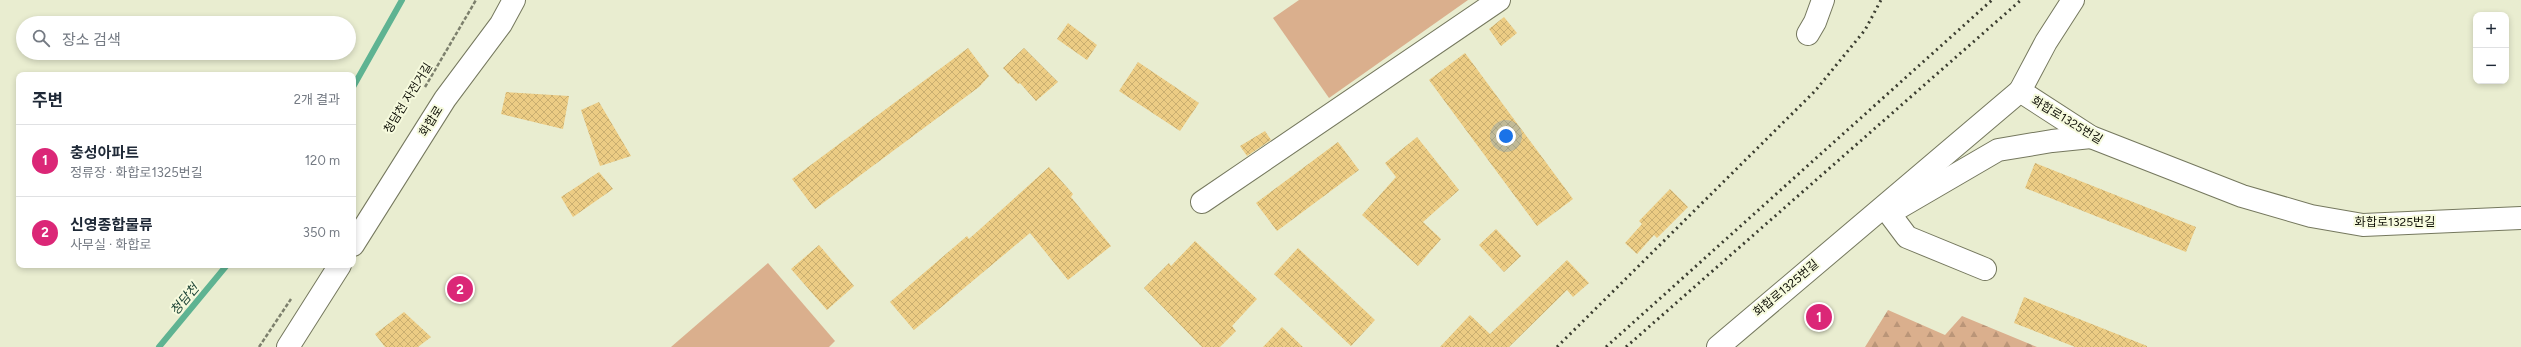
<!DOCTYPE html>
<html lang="ko">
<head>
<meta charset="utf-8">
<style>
  body { margin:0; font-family:Figtree,"Noto Sans KR",sans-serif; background:#f6f6f7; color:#1f2937 }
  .controls { position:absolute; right:12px; top:12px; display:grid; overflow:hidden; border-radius:8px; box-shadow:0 2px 6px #0003 }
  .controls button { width:36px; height:36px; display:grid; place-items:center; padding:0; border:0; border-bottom:1px solid #e0e1e3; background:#fff; color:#1f2937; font:20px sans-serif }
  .you { position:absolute; left:1506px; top:136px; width:14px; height:14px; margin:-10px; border:3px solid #fff; border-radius:50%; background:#1a73e8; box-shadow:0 0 0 6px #1a73e833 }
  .badge { display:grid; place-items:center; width:26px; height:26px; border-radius:50%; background:#db2777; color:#fff; font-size:13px; font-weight:700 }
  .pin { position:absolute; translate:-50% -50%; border:2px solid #fff; box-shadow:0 1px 4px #0006 }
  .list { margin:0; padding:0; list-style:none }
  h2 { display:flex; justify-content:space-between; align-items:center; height:52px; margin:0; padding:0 16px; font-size:17px }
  h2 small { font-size:13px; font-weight:400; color:#747a83 }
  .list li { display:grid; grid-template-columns:26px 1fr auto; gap:12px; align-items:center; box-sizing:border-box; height:72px; padding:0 16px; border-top:1px solid #e0e1e3 }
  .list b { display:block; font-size:15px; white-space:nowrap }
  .list p { margin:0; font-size:13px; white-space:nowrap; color:#747a83 }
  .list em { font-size:13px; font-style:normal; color:#747a83 }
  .icon { flex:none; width:22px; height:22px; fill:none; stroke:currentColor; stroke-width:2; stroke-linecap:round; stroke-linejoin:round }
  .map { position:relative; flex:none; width:2521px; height:347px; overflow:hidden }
  .search { position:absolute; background:#fff; box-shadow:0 2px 6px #0003; left:16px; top:16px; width:340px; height:44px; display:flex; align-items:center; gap:10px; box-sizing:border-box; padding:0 14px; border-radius:22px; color:#747a83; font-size:15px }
  .panel { position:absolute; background:#fff; box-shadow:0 2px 6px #0003; left:16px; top:72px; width:340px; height:196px; border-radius:8px }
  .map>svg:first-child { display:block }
  .forest { fill:url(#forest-firs) }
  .garden { fill:#daaf8d }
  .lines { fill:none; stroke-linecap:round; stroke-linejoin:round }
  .stream { stroke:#5eb392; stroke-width:6 }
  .building { fill:url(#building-cross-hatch) }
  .minor-casing { stroke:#75785e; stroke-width:24 }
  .path { stroke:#7d806d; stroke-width:2.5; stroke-dasharray:4 2; stroke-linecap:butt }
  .minor { stroke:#fff; stroke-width:22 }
  .rail { stroke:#3b3d30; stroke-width:3; stroke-dasharray:2 4; stroke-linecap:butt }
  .labels { text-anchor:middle; stroke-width:4; stroke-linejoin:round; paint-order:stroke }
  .street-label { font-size:12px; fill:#0e0f06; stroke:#f6fadd }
  .water-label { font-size:13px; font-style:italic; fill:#1d4335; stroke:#f6fadd }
</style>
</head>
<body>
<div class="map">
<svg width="2521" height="347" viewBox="0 0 2521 347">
  <defs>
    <pattern id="forest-firs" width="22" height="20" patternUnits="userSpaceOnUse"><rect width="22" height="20" fill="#daaf8d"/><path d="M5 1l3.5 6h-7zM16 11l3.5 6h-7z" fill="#ba9578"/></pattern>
    <pattern id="building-cross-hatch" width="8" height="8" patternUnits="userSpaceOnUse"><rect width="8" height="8" fill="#eccc84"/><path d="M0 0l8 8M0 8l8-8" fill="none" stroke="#c9ae70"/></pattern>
  </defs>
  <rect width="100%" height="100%" fill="#e9edd0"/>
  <path class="forest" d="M1888,310L1945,335L1962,316L2037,347H1865Z"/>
  <g class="garden">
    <path d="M1299,0H1468L1329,98L1273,18Z"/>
    <path d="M768,263L835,341L829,347H671Z"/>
  </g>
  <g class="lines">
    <g class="stream">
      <path d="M353,87L402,0"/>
      <path d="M159,347L227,265"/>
    </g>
  </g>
  <g class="building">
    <path d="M1504,17L1517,33L1501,46L1489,29Z"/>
    <path d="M1068,23L1097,45L1087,60L1057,39Z"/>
    <path d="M968,48L989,76L979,87L815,209L792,179Z"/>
    <path d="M1024,48L1058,82L1036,101L1020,83L1018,84L1003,68Z"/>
    <path d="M1465,53L1573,199L1537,226L1429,80Z"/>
    <path d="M1138,62L1199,103L1180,131L1119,91Z"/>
    <path d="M506,92L569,96L563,129L501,114Z"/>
    <path d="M599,102L631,156L600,166L581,110Z"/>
    <path d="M1265,131L1271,140L1247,156L1240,146Z"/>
    <path d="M1417,137L1459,190L1423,222L1441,239L1418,266L1362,215L1396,177L1385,163Z"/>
    <path d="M1338,142L1359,170L1277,231L1256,203Z"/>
    <path d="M2035,163L2196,227L2186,252L2025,188Z"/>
    <path d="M1049,167L1073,194L1071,197L1111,246L1068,280L1030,233L914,330L890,302L967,236L969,239Z"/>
    <path d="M599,172L613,189L573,217L561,197Z"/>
    <path d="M1670,189L1688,207L1657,238L1654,235L1637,254L1625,243L1642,224L1639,221Z"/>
    <path d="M1496,229L1521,256L1504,272L1479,245Z"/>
    <path d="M1195,241L1257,299L1232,326L1236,331L1220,347H1202L1144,288L1169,263L1171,266Z"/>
    <path d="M819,245L854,286L827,310L791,269Z"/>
    <path d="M1298,248L1375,320L1351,346L1274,274Z"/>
    <path d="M1567,260L1589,283L1573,297L1567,290L1509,347H1440L1470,315L1490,334Z"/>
    <path d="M2024,297L2147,346V347H2075L2014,323Z"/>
    <path d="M404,312L431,337L418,347H385L375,334Z"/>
    <path d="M1282,327L1303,347H1263Z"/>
  </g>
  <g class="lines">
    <defs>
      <g id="minor">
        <path d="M1808,34L1815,22L1823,0"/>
        <path d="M2020,91L2046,42L2073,0"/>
        <path d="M1202,202L1499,0"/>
        <path d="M1895,210L1998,150L2052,141L2091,137"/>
        <path d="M1889,213L1907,237L1985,269"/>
        <path d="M353,245L445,99L501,24L514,0"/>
        <path d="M288,347L340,265"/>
        <path d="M1718,347L2020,91L2091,137L2242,196L2311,216L2363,225L2521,218"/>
      </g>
    </defs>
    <use href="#minor" class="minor-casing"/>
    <g class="path">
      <path d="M425,87L476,0"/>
      <path d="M259,347L291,299"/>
    </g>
    <use href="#minor" class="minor"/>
    <g class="rail">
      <path d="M1557,347L1815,91L1865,30L1881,0"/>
      <path d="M1606,347L1992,0"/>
      <path d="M1626,347L2021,0"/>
    </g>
  </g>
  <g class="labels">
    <g class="street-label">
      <text transform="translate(408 98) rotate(-58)" y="4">청담천 자전거길</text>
      <text transform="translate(2067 120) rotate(31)" y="4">화합로1325번길</text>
      <text transform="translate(431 121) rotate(-58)" y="4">화합로</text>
      <text x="2395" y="226">화합로1325번길</text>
      <text transform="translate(1786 288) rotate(-40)" y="4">화합로1325번길</text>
    </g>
    <g class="water-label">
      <text transform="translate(184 299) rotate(-50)" y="5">청담천</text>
    </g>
  </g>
</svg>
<div class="controls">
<button>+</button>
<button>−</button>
</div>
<div class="you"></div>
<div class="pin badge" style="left:1819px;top:317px">1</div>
<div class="pin badge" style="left:460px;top:289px">2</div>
<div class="search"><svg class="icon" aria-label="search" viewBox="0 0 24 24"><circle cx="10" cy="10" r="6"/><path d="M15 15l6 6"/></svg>장소 검색</div>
<section class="panel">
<h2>주변<small>2개 결과</small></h2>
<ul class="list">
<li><span class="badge">1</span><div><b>충성아파트</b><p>정류장 · 화합로1325번길</p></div><em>120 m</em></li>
<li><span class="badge">2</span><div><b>신영종합물류</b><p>사무실 · 화합로</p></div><em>350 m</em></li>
</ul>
</section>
</div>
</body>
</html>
